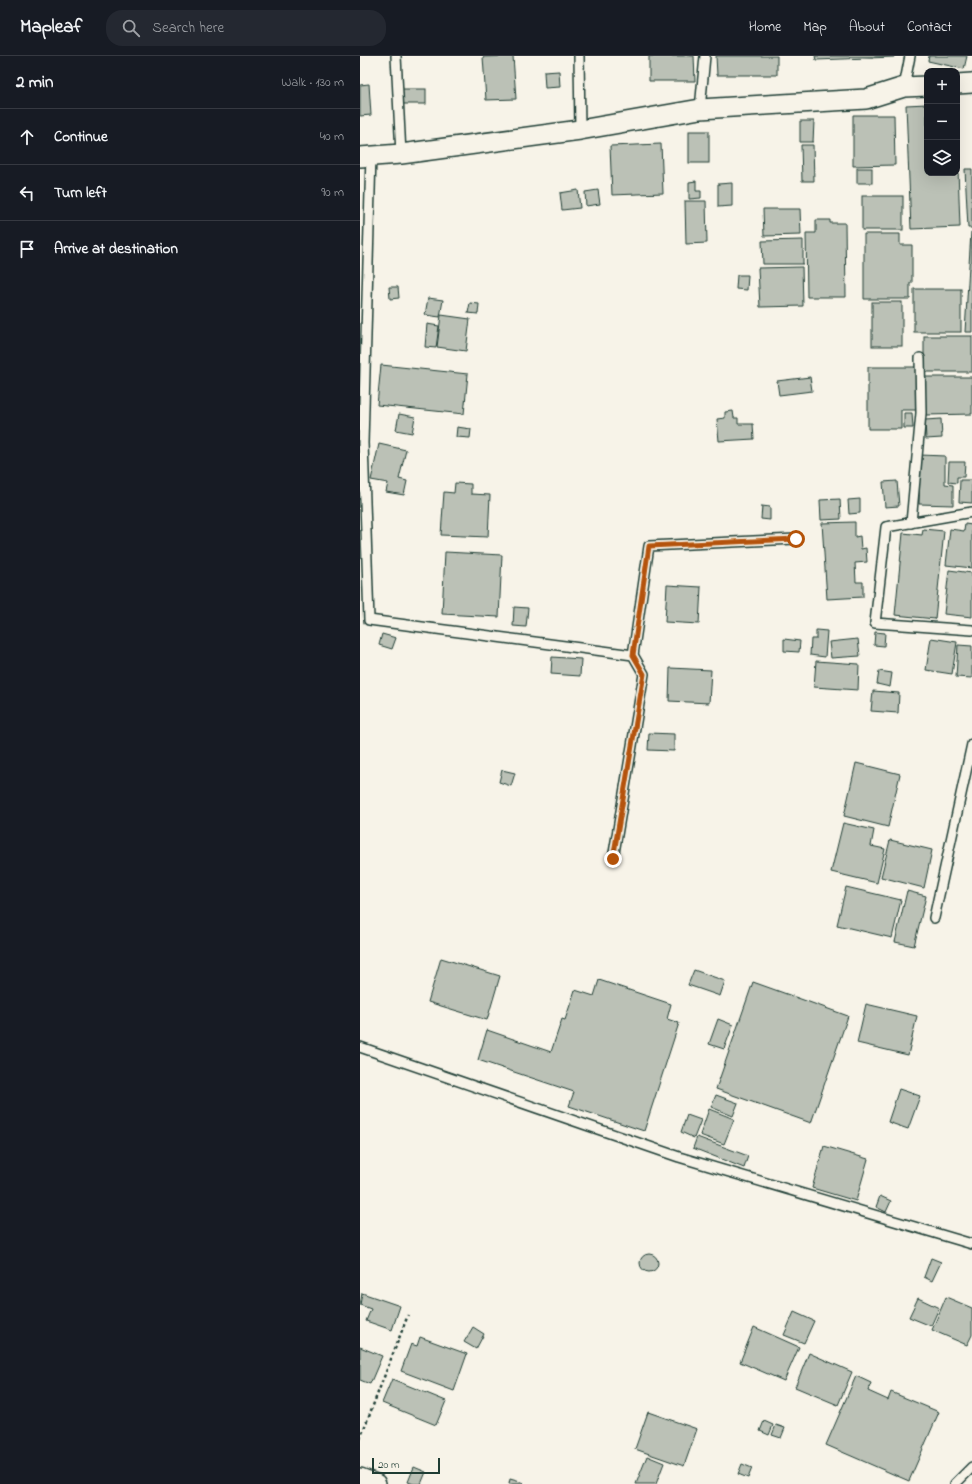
<!DOCTYPE html>
<html lang="en">
<head>
<meta charset="utf-8">
<style>
  body { margin:0; font-family:"Indie Flower",sans-serif; background:#242831; color:#f1f3f6 }
  .controls { position:absolute; right:12px; top:12px; display:grid; overflow:hidden; border-radius:8px; box-shadow:0 4px 16px #0002 }
  .controls button { width:36px; height:36px; display:grid; place-items:center; padding:0; border:0; border-bottom:1px solid #363941; background:#171b24; color:#f1f3f6; font:20px sans-serif }
  .scale { position:absolute; left:12px; bottom:10px; width:68px; box-sizing:border-box; padding-left:4px; border:2px solid #1f3d34; border-top:0; font-size:11px; line-height:14px; white-space:nowrap; color:#1f3d34; -webkit-text-stroke:3px #f7f3e8; paint-order:stroke }
  .stop { position:absolute; width:12px; height:12px; margin:-9px; border:3px solid #b45309; border-radius:50%; background:#fff }
  .stop.end { background:#b45309; border-color:#fff; box-shadow:0 1px 4px #0008 }
  .list { margin:0; padding:0; list-style:none }
  h2 { display:flex; justify-content:space-between; align-items:center; height:52px; margin:0; padding:0 16px; font-size:17px }
  h2 small { font-size:13px; font-weight:400; color:#9ea1a6 }
  .list li { display:grid; grid-template-columns:26px 1fr auto; gap:12px; align-items:center; box-sizing:border-box; height:56px; padding:0 16px; border-top:1px solid #363941 }
  .list b { display:block; font-size:15px; white-space:nowrap }
  .list em { font-size:13px; font-style:normal; color:#9ea1a6 }
  .icon { flex:none; width:22px; height:22px; fill:none; stroke:currentColor; stroke-width:2; stroke-linecap:round; stroke-linejoin:round }
  .map { position:relative; flex:none; width:612px; height:1428px; overflow:hidden }
  header { display:flex; align-items:center; gap:24px; box-sizing:border-box; height:56px; padding:0 20px; background:#171b24; border-bottom:1px solid #363941 }
  header strong { font-size:19px }
  nav { display:flex; gap:22px; margin-inline-start:auto; font-size:14px }
  .search { width:280px; height:36px; background:#242831; display:flex; align-items:center; gap:10px; box-sizing:border-box; padding:0 14px; border-radius:16px; color:#9ea1a6; font-size:15px }
  main { display:flex }
  aside { flex:1; background:#171b24 }
  .map>svg:first-child { display:block }
  .building { fill:#bbc1b6; stroke:#1f3d34 }
  .lines { fill:none; stroke-linecap:round; stroke-linejoin:round }
  .service-casing { stroke:#1f3d34; stroke-width:12 }
  .minor-casing { stroke:#1f3d34; stroke-width:22 }
  .path { stroke:#1f3d34; stroke-width:2.5; stroke-dasharray:3 3; stroke-linecap:butt }
  .service { stroke:#f7f3e8; stroke-width:9 }
  .minor { stroke:#f7f3e8; stroke-width:19 }
  .route { stroke:#b45309; stroke-width:5 }
</style>
</head>
<body>
<header>
<strong>Mapleaf</strong>
<div class="search"><svg class="icon" aria-label="search" viewBox="0 0 24 24"><circle cx="10" cy="10" r="6"/><path d="M15 15l6 6"/></svg>Search here</div>
<nav><a>Home</a><a>Map</a><a>About</a><a>Contact</a></nav>
</header>
<main>
<aside>
<h2>2 min<small>Walk · 130 m</small></h2>
<ul class="list">
<li><svg class="icon" aria-label="ahead" viewBox="0 0 24 24"><path d="M12 20V5M6 11l6-6 6 6"/></svg><div><b>Continue</b></div><em>40 m</em></li>
<li><svg class="icon" aria-label="left" viewBox="0 0 24 24"><path d="M17 20v-9H6M10 6l-5 5 5 5"/></svg><div><b>Turn left</b></div><em>90 m</em></li>
<li><svg class="icon" aria-label="arrive" viewBox="0 0 24 24"><path d="M6 21V4h12l-3 4 3 4H6"/></svg><div><b>Arrive at destination</b></div></li>
</ul>
</aside>
<div class="map">
<svg width="612" height="1428" viewBox="0 0 612 1428">
  <rect width="100%" height="100%" fill="#f7f3e8"/>
  <filter id="ink" filterUnits="userSpaceOnUse"><feTurbulence type="fractalNoise" baseFrequency=".025" numOctaves="2"/><feDisplacementMap in="SourceGraphic" scale="8" xChannelSelector="R" yChannelSelector="G"/><feConvolveMatrix kernelMatrix="1 2 1 2 8 2 1 2 1" color-interpolation-filters="sRGB"/></filter>
  <g filter="url(#ink)">
    <g class="building">
      <path d="M153,0L156,43L126,44L123,1Z"/>
      <path d="M289,0H334L335,25H289Z"/>
      <path d="M356,0H417V19H357Z"/>
      <path d="M455,0H534V1L456,4Z"/>
      <path d="M569,0H607L604,13L568,5Z"/>
      <path d="M199,15L200,31L185,32L184,16Z"/>
      <path d="M9,28L11,59L0,60V29Z"/>
      <rect x="41" y="33" width="25" height="15"/>
      <path d="M567,48V117H597V83L600,171L551,173L546,49Z"/>
      <path d="M493,59H534L535,109L493,110Z"/>
      <path d="M440,65H454L453,86H440Z"/>
      <rect x="329" y="75" width="20" height="32"/>
      <path d="M301,88L303,137L252,139L250,90Z"/>
      <path d="M441,89H453L454,125H442Z"/>
      <rect x="497" y="112" width="15" height="15"/>
      <path d="M605,113H612V172H608Z"/>
      <path d="M336,125V135H341V142L329,143V126Z"/>
      <path d="M372,127V150L358,151V128Z"/>
      <path d="M218,134L220,152L202,154L200,137Z"/>
      <path d="M238,134L240,148L226,150L225,136Z"/>
      <rect x="502" y="140" width="41" height="34"/>
      <path d="M325,145H346L347,187L326,188Z"/>
      <path d="M403,153H440L441,179L404,180Z"/>
      <path d="M456,164H470V167H485L486,241H447L446,177H456Z"/>
      <path d="M611,176H612V276H605Z"/>
      <path d="M504,178H540V189H552V227H550V243H504Z"/>
      <path d="M443,184V208H403L402,185Z"/>
      <path d="M442,211L443,250L400,251L398,212Z"/>
      <path d="M377,219H388L387,234L376,233Z"/>
      <path d="M29,231H38L39,242L30,243Z"/>
      <rect x="554" y="233" width="47" height="43"/>
      <path d="M68,242L83,244L80,261L65,259Z"/>
      <rect x="512" y="246" width="30" height="44"/>
      <path d="M110,247L119,248L118,258L108,257Z"/>
      <path d="M81,259L110,263L106,295L77,291Z"/>
      <path d="M67,268L79,270L76,292L65,291Z"/>
      <rect x="564" y="280" width="48" height="36"/>
      <path d="M21,309L108,318L104,358L17,349Z"/>
      <path d="M508,311H558V354H541V373H508Z"/>
      <path d="M450,321L452,335L419,339L417,325Z"/>
      <path d="M565,321H612V358L566,359Z"/>
      <path d="M373,355L374,362H378V368H393L394,383L359,385L357,363L365,362V356Z"/>
      <path d="M544,357H552L553,372H544Z"/>
      <path d="M39,358L55,361L52,377L36,374Z"/>
      <path d="M581,363L582,382L566,383L565,364Z"/>
      <path d="M97,371L111,373L110,382L96,381Z"/>
      <path d="M19,388L46,394L39,423L47,425L44,439L26,436L28,427L11,424Z"/>
      <path d="M560,399L585,400V428L593,429V449L559,448Z"/>
      <path d="M589,406H605L604,421H597V427L588,426Z"/>
      <path d="M600,424H612V447L599,446Z"/>
      <path d="M537,425L539,450L525,451L523,426Z"/>
      <path d="M95,427L111,428V438L130,439L128,481L81,479L84,436L94,437Z"/>
      <path d="M480,443L481,463L461,464L460,444Z"/>
      <path d="M500,443V457L489,458L488,444Z"/>
      <path d="M402,450L410,451V464L401,463Z"/>
      <path d="M495,466V481L500,480L501,493L506,492L507,506L495,507L496,526H503V541L467,543L462,467Z"/>
      <path d="M605,468L612,469V512L586,509L590,473L604,475Z"/>
      <path d="M563,473L584,475L575,563L535,559L543,477L562,479Z"/>
      <path d="M85,496L142,499L139,561L82,558Z"/>
      <path d="M589,514L612,517V561L584,558Z"/>
      <path d="M307,529L341,531L339,568L305,566Z"/>
      <path d="M154,551L168,552L166,571L153,570Z"/>
      <path d="M456,574L467,575L465,601L450,599L451,583H456Z"/>
      <path d="M515,576L525,577L524,590L514,589Z"/>
      <path d="M22,578L36,582L32,593L19,589Z"/>
      <path d="M571,582L597,586L592,618L566,614Z"/>
      <path d="M424,583L440,585L439,596L424,595Z"/>
      <path d="M498,583L500,600L471,602L469,586Z"/>
      <path d="M598,589L612,590V622L596,621Z"/>
      <path d="M192,601L221,603L220,620L191,618Z"/>
      <path d="M456,605L499,608L498,634L454,631Z"/>
      <path d="M310,612L351,614L349,647L309,645Z"/>
      <path d="M519,615L532,617L530,631L517,628Z"/>
      <path d="M513,635L539,637L538,657L511,655Z"/>
      <path d="M289,677L314,678V695L288,694Z"/>
      <path d="M496,707L540,718L528,771L484,760Z"/>
      <path d="M142,714L155,717L151,730L139,726Z"/>
      <path d="M483,767L514,774L511,790L525,793L517,827L471,816Z"/>
      <path d="M530,784L572,794L564,832L521,821Z"/>
      <path d="M486,831L541,844L532,882L477,869Z"/>
      <path d="M547,835L566,840L554,890L535,886Z"/>
      <path d="M81,902L140,920L127,964L68,946Z"/>
      <path d="M334,914L365,925L360,940L328,929Z"/>
      <path d="M239,924L311,948L307,963L319,967L284,1075L209,1050L214,1036L118,1004L127,974L191,996L202,963L205,964L215,934L234,940Z"/>
      <path d="M393,926L488,960L451,1067L356,1033Z"/>
      <path d="M506,948L557,960L548,999L497,987Z"/>
      <path d="M358,963L373,969L364,993L349,988Z"/>
      <path d="M539,1033L560,1040L548,1073L528,1066Z"/>
      <path d="M356,1039L378,1047L373,1060L351,1051Z"/>
      <path d="M349,1053L374,1063L364,1088L340,1079Z"/>
      <path d="M327,1059L341,1064L334,1082L321,1076Z"/>
      <path d="M337,1081L388,1100L384,1112L333,1092Z"/>
      <path d="M464,1090L508,1103L496,1145L452,1132Z"/>
      <path d="M520,1140L531,1145L526,1156L516,1151Z"/>
      <circle cx="289" cy="1207" r="9"/>
      <path d="M571,1202L581,1206L572,1225L564,1221Z"/>
      <path d="M2,1237L40,1250L32,1274L6,1265L11,1253L0,1249Z"/>
      <path d="M586,1241L612,1252V1279L607,1289L572,1274Z"/>
      <path d="M558,1242L579,1252L571,1270L549,1261Z"/>
      <path d="M434,1256L454,1265L444,1287L424,1279Z"/>
      <path d="M113,1271L124,1278L116,1293L104,1286Z"/>
      <path d="M394,1271L439,1291L424,1325L380,1306Z"/>
      <path d="M60,1281L107,1298L94,1335L41,1315L51,1288L57,1290Z"/>
      <path d="M0,1291L22,1300L10,1328L0,1324Z"/>
      <path d="M449,1297L492,1316L478,1349L435,1331Z"/>
      <path d="M496,1320L511,1327L508,1335L528,1344L531,1336L579,1356L549,1425L466,1389Z"/>
      <path d="M32,1323L86,1345L76,1369L22,1347Z"/>
      <path d="M288,1356L337,1373L324,1410L275,1393Z"/>
      <path d="M404,1365L413,1369L409,1379L400,1375Z"/>
      <path d="M416,1369L425,1372L421,1382L412,1379Z"/>
      <path d="M287,1400L304,1407L296,1428H276Z"/>
      <path d="M382,1408L392,1412L388,1422L378,1418Z"/>
      <path d="M54,1411L66,1416L61,1428H54L48,1426Z"/>
      <path d="M150,1423L164,1427V1428H149Z"/>
    </g>
    <g class="lines">
      <defs>
        <g id="service">
          <path d="M36,0L41,98"/>
          <path d="M219,0L220,74"/>
          <path d="M544,31L550,0"/>
          <path d="M340,53L345,0"/>
          <path d="M11,99L3,387L9,564L273,599L284,618L253,803"/>
          <path d="M612,456L526,471L515,567L612,574"/>
          <path d="M551,467L561,357L560,302"/>
          <path d="M273,599L289,490L436,483"/>
          <path d="M574,862L612,688"/>
          <path d="M0,991L319,1101L612,1188"/>
          <path d="M595,1428L612,1411"/>
        </g>
        <g id="minor">
          <path d="M597,28L612,27"/>
          <path d="M0,101L41,98L220,74L340,53L506,43L544,31L567,30"/>
          <path d="M0,1422L16,1428"/>
        </g>
      </defs>
      <use href="#service" class="service-casing"/>
      <use href="#minor" class="minor-casing"/>
      <path class="path" d="M0,1383L48,1259"/>
      <use href="#service" class="service"/>
      <use href="#minor" class="minor"/>
    </g>
  </g>
  <g class="lines" filter="url(#ink)">
    <path class="route" d="M253,803L284,618L273,599L289,490L436,483"/>
  </g>
</svg>
<div class="controls">
<button>+</button>
<button>−</button>
<button><svg class="icon" aria-label="layers" viewBox="0 0 24 24"><path d="M12 4l9 5-9 5-9-5zM3 14l9 5 9-5"/></svg></button>
</div>
<div class="scale">20 m</div>
<div class="stop" style="left:436px;top:483px"></div>
<div class="stop end" style="left:253px;top:803px"></div>
</div>
</main>
</body>
</html>
